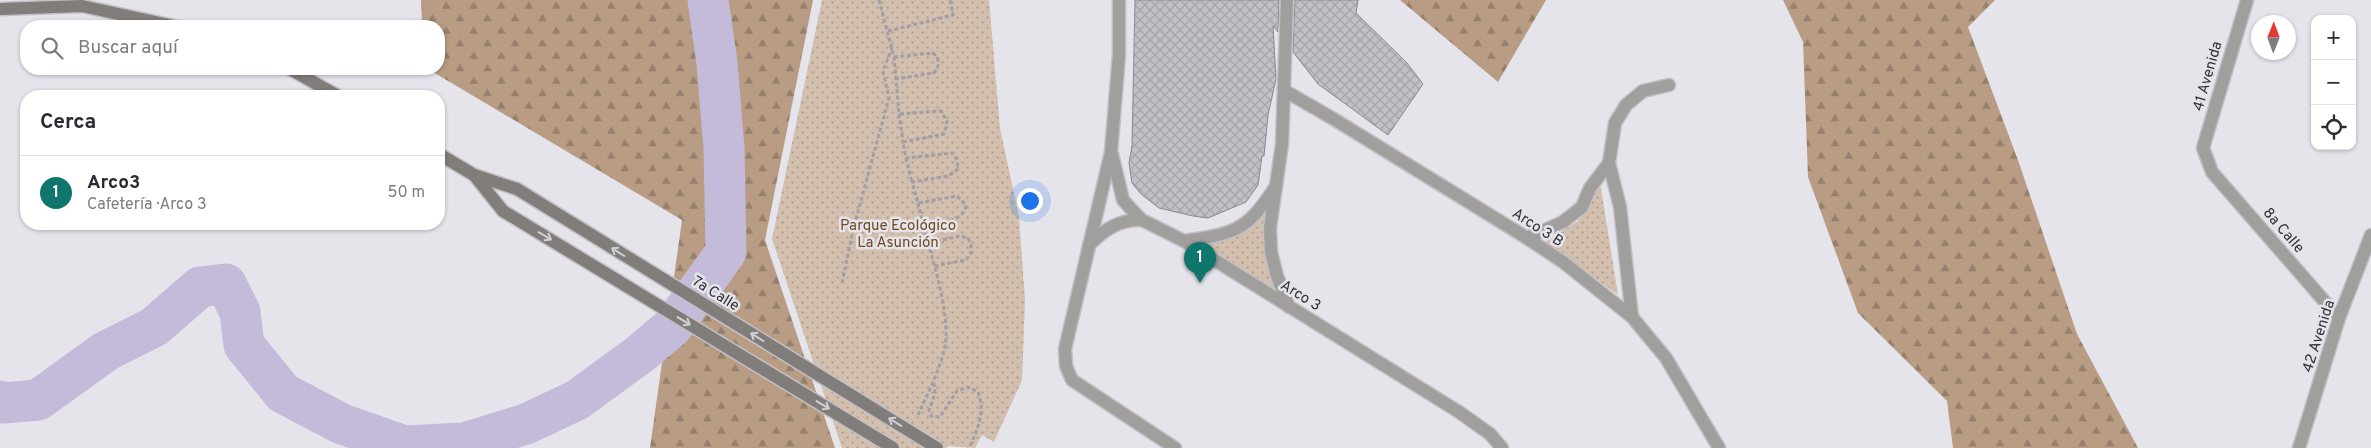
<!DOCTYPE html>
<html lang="es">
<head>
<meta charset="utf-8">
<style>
  body { margin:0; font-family:Overpass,sans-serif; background:#f7f7f7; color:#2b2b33 }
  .controls { position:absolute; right:15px; top:15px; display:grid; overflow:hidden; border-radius:10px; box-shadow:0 1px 4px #0004 }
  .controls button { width:45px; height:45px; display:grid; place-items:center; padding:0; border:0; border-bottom:1px solid #e1e1e2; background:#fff; color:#2b2b33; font:25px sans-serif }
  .compass { position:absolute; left:2251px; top:15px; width:45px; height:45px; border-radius:50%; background:#fff; box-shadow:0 1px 4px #0004; rotate:1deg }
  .you { position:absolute; left:1029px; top:200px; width:18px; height:18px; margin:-12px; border:4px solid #fff; border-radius:50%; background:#1a73e8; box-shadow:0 0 0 8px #1a73e833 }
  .badge { display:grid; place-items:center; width:32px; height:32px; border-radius:50%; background:#0f766e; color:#fff; font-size:16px; font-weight:700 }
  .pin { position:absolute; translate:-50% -41px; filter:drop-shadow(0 1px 2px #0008) }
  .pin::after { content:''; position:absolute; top:26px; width:18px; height:15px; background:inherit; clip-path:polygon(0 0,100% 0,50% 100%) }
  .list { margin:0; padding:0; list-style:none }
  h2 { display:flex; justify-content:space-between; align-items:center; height:65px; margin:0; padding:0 20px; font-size:21px }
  h2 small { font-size:16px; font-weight:400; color:#7c7c81 }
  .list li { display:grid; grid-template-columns:32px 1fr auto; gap:15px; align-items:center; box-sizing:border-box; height:75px; padding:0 20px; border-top:1px solid #e1e1e2 }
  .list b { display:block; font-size:19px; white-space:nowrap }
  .list p { margin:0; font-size:16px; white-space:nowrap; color:#7c7c81 }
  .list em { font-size:16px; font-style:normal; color:#7c7c81 }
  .icon { flex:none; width:28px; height:28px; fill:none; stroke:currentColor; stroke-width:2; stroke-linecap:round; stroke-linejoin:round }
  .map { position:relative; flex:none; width:2371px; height:448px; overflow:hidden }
  .search { position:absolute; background:#fff; box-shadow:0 1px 4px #0004; left:20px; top:20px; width:425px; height:55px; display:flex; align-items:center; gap:12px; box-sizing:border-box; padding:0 18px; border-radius:20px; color:#7c7c81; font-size:19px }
  .panel { position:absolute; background:#fff; box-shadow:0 1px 4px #0004; left:20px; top:90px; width:425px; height:140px; border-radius:20px }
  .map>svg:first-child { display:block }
  .forest { fill:url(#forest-firs) }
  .park { fill:url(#park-dots) }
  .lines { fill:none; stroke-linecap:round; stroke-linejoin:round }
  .river { stroke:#c4bada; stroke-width:41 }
  .building { fill:url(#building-cross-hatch); stroke:#8a888e }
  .street-casing { stroke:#c2c0c6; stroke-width:15 }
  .secondary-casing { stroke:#c2c0c6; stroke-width:15 }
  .path { stroke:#a19fa5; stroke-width:3; stroke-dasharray:4 2.5; stroke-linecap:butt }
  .street { stroke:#a19f9d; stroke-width:12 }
  .secondary { stroke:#817d7a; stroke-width:12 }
  .secondary-bridge-casing { stroke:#c2c0c6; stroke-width:15; stroke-linecap:butt }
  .secondary-bridge { stroke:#817d7a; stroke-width:12 }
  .oneway { stroke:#d2cfd4 }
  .labels { text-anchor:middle; stroke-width:5; stroke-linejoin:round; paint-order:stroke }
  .street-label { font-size:15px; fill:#313133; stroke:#e6e4eb }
  .park-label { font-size:15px; fill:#714921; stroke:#e6e4eb }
</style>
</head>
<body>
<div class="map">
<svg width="2371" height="448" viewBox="0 0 2371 448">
  <defs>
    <pattern id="forest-firs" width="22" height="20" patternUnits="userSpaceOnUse" patternTransform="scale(1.25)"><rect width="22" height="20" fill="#b89c84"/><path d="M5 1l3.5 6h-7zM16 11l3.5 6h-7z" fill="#96806d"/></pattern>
    <pattern id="park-dots" width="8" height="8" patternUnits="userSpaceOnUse" patternTransform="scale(1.25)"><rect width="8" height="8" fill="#d3bfae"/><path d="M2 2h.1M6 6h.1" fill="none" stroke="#ac9c8e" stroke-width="1.8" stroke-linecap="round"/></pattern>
    <pattern id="building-cross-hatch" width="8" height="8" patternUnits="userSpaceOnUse" patternTransform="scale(1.25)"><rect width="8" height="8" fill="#c1c0c6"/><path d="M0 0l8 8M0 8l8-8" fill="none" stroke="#a6a5ab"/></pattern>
  </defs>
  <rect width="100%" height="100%" fill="#e6e4eb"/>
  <g class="forest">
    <path d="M421,0H813L765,240L835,448H650L682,220L428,69H439V26H422Z"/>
    <path d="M1400,0H1546L1498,82Z"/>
    <path d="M1783,0H1995L1968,27L2018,160L2077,334L2138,448H1953L1947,401L1858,313L1808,177L1803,42Z"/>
  </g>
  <g class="park">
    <path d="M822,0H989L1000,128L1019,217L1025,300L1022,380L994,442L982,435L975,448L948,446L946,448H842L772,239Z"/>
    <path d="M1600,182L1618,295L1545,242L1578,221Z"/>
    <path d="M1267,207L1280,296L1197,243Z"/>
  </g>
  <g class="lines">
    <path class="river" d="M0,401L3,403L38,400L106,351L154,327L200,287L226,284L240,312L244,345L283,393L342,424L405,446L464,443L526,424L577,400L640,354L672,327L726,252L724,148L717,63L708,0"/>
  </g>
  <g class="building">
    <path d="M1135,0H1279L1278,32L1273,26L1276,79L1268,115L1264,156H1262L1258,185L1246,202L1208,218L1193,216L1159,208L1141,194L1132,183L1129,163L1132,146Z"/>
    <path d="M1295,0H1358L1356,13L1407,63L1423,84L1388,135L1318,84L1293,52Z"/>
  </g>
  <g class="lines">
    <defs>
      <g id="street">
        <path d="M1119,0V55L1111,152L1065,349L1066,366L1072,380L1175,448"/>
        <path d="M1287,0L1282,144L1270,228L1271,252L1277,276L1289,307"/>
        <path d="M2247,0L2203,148L2212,172L2339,318"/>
        <path d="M1285,91L1332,118L1527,238L1563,262L1632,317L1666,358L1719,448"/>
        <path d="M1112,154L1123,200L1132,210L1142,220L1184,241L1459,412L1490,434L1502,448"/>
        <path d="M1527,238L1563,222L1582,207L1590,188L1609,163"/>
        <path d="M1184,241C1232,234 1246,232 1274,189"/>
        <path d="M1089,245C1105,229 1120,219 1142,220"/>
        <path d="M1632,317L1620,207L1609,163L1615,123L1626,105L1643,91L1669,85"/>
        <path d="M2299,448L2339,318L2371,235"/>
      </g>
      <g id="secondary">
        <path d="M0,9L82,6L174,26"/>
        <path d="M290,69L338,96"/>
        <path d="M439,154L474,175L517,189"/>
        <path d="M474,175L503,211"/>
      </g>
    </defs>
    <use href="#street" class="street-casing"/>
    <use href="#secondary" class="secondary-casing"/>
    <g class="path">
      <path d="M879,0L894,57L896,79"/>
      <path d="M888,31L953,15L950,0"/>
      <path d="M894,57L933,53C940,59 940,66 934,73L896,79L899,114L941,111L947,121L944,134L903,142L906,158L953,153L957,160L958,169L948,176L912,182L918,203L957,196L966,205C964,223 938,222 923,225L928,243L960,236L968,238L971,245V253L966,260L934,266"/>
      <path d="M899,114L903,142"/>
      <path d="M906,158L912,182"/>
      <path d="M918,203L923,225"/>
      <path d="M842,283L854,226L889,98L883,71L892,48"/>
      <path d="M934,383L935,393L929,411L931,416L940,417L957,391L968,387L978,392C986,411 977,431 969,448"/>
      <path d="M918,415C928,393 940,370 945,346C950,318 936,270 928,243"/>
    </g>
    <use href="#street" class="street"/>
    <use href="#secondary" class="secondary"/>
    <defs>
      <g id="secondary-bridge">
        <path d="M517,189L937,448"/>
        <path d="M503,211L893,448"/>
      </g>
    </defs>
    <use href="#secondary-bridge" class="secondary-bridge-casing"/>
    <use href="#secondary-bridge" class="secondary-bridge"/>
  </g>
  <defs><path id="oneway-shaft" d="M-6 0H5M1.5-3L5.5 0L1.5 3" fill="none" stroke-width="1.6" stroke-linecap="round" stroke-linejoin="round" transform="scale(1.25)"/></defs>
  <g class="oneway">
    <use href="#oneway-shaft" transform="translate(545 236) rotate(31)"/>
    <use href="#oneway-shaft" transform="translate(618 252) rotate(-148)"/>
    <use href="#oneway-shaft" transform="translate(684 321) rotate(31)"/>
    <use href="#oneway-shaft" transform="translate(757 337) rotate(-148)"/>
    <use href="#oneway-shaft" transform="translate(823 405) rotate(31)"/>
    <use href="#oneway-shaft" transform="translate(895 422) rotate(-148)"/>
  </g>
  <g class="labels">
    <g class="street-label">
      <text transform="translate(2207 76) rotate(-74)" y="5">41 Avenida</text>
      <text transform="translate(1538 227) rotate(33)" y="5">Arco 3 B</text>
      <text transform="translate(2284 230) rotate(49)" y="5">8a Calle</text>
      <text transform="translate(716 293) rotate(32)" y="5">7a Calle</text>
      <text transform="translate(1301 295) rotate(32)" y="5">Arco 3</text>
      <text transform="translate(2318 336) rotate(-72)" y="5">42 Avenida</text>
    </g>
    <g class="park-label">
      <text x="898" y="230">Parque Ecológico<tspan x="898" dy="17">La Asunción</tspan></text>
    </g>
  </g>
</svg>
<div class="controls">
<button>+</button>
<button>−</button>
<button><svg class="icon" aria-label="locate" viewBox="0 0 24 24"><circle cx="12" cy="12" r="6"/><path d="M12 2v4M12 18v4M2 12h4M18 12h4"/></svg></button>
</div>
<svg class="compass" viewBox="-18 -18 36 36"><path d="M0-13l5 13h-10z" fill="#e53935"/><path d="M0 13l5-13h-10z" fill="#7c7c81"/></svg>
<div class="you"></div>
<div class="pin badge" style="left:1200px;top:283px">1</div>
<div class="search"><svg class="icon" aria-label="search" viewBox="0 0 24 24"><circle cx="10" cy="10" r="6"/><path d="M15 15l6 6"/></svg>Buscar aquí</div>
<section class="panel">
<h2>Cerca<small></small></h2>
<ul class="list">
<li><span class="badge">1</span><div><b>Arco3</b><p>Cafetería · Arco 3</p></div><em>50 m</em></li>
</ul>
</section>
</div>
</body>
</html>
